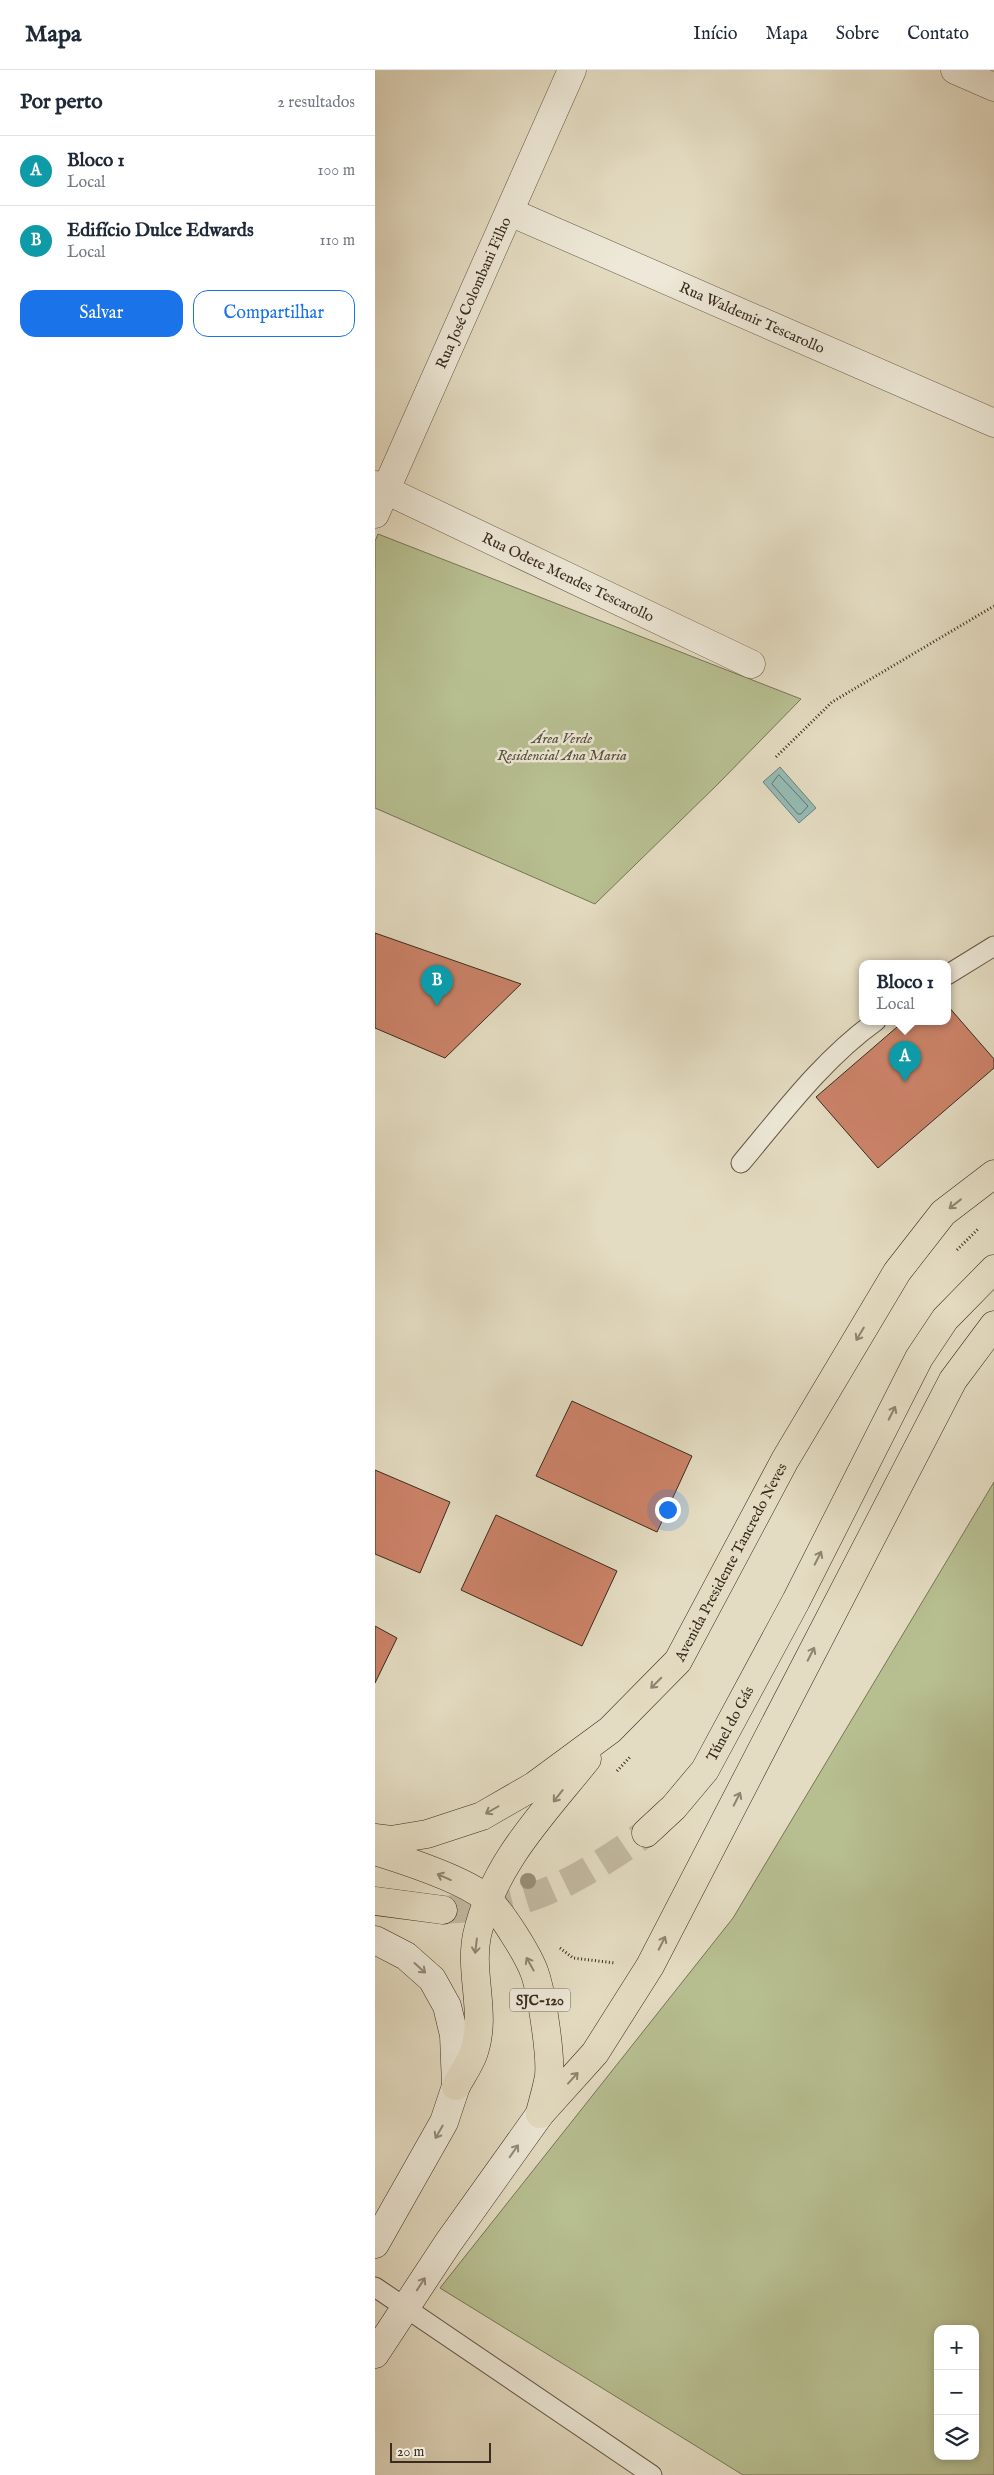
<!DOCTYPE html>
<html lang="pt">
<head>
<meta charset="utf-8">
<style>
  body { margin:0; font-family:"IM FELL English",serif; background:#f6f6f7; color:#1f2937 }
  .controls { position:absolute; right:15px; bottom:15px; display:grid; overflow:hidden; border-radius:10px; box-shadow:0 2px 8px #0003 }
  .controls button { width:45px; height:45px; display:grid; place-items:center; padding:0; border:0; border-bottom:1px solid #e0e1e3; background:#fff; color:#1f2937; font:25px sans-serif }
  .scale { position:absolute; left:15px; bottom:12px; width:101px; box-sizing:border-box; padding-left:5px; border:2px solid #392b1f; border-top:0; font-size:14px; line-height:18px; white-space:nowrap; color:#392b1f; -webkit-text-stroke:4px #ede8d7; paint-order:stroke }
  .you { position:absolute; left:292px; top:1439px; width:18px; height:18px; margin:-12px; border:4px solid #fff; border-radius:50%; background:#1a73e8; box-shadow:0 0 0 8px #1a73e833 }
  .badge { display:grid; place-items:center; width:32px; height:32px; border-radius:50%; background:#1a73e8; color:#fff; font-size:16px; font-weight:700 }
  .pin { position:absolute; translate:-50% -41px; filter:drop-shadow(0 1px 2px #0008) }
  .pin::after { content:''; position:absolute; top:26px; width:18px; height:15px; background:inherit; clip-path:polygon(0 0,100% 0,50% 100%) }
  .popup { position:absolute; left:484px; top:890px; width:92px; height:65px; box-sizing:border-box; display:grid; place-content:center; border-radius:10px; background:#fff; filter:drop-shadow(0 1px 4px #0005); font-size:16px; white-space:nowrap; color:#747a83 }
  .popup b { font-size:19px; color:#1f2937 }
  .popup::after { content:''; position:absolute; left:50%; top:100%; margin-left:-10px; border:10px solid transparent; border-top-color:#fff }
  .list { margin:0; padding:0; list-style:none }
  h2 { display:flex; justify-content:space-between; align-items:center; height:65px; margin:0; padding:0 20px; font-size:21px }
  h2 small { font-size:16px; font-weight:400; color:#747a83 }
  .list li { display:grid; grid-template-columns:32px 1fr auto; gap:15px; align-items:center; box-sizing:border-box; height:70px; padding:0 20px; border-top:1px solid #e0e1e3 }
  .list b { display:block; font-size:19px; white-space:nowrap }
  .list p { margin:0; font-size:16px; white-space:nowrap; color:#747a83 }
  .list em { font-size:16px; font-style:normal; color:#747a83 }
  .actions { display:flex; gap:10px; padding:15px 20px }
  .actions a { flex:1; padding:11px 0; border:1px solid #1a73e8; border-radius:15px; text-align:center; font-size:18px; color:#1a73e8 }
  .actions .main { background:#1a73e8; color:#fff }
  .icon { flex:none; width:28px; height:28px; fill:none; stroke:currentColor; stroke-width:2; stroke-linecap:round; stroke-linejoin:round }
  .map { position:relative; flex:none; width:619px; height:2405px; overflow:hidden }
  header { display:flex; align-items:center; gap:30px; box-sizing:border-box; height:70px; padding:0 25px; background:#fff; border-bottom:1px solid #e0e1e3 }
  header strong { font-size:24px }
  nav { display:flex; gap:28px; margin-inline-start:auto; font-size:18px }
  main { display:flex }
  aside { flex:1; background:#fff }
  .map>svg:first-child { display:block }
  .green { fill:#b7bf91; stroke:#787558; fill-rule:evenodd }
  .water { fill:#95bbb5; stroke:#708179 }
  .lines { fill:none; stroke-linecap:round; stroke-linejoin:round }
  .shore { stroke:#67736a; stroke-width:1 }
  .building { fill:#cc8369; stroke:#392b1f }
  .primary-tunnel { stroke:#c2b9a1; stroke-width:28; stroke-dasharray:28 14; stroke-linecap:butt }
  .service-casing { stroke:#645748; stroke-width:21 }
  .minor-casing { stroke:#645748; stroke-width:29 }
  .secondary-casing { stroke:#392b1f; stroke-width:29 }
  .primary-casing { stroke:#392b1f; stroke-width:29 }
  .path { stroke:#392b1f; stroke-width:3; stroke-dasharray:1 2.5; stroke-linecap:butt }
  .service { stroke:#ede8d7; stroke-width:19 }
  .minor { stroke:#ede8d7; stroke-width:28 }
  .secondary { stroke:#ede8d7; stroke-width:28 }
  .primary { stroke:#e4dcc2; stroke-width:28 }
  .tree { fill:#978f78 }
  .oneway { stroke:#8e8470 }
  .oneway2 { stroke:#938a7b }
  .labels { text-anchor:middle; stroke-width:5; stroke-linejoin:round; paint-order:stroke }
  .shield { fill:#ede8d7; stroke:#6f6456; stroke-width:1 }
  .shield-label { font-size:14px; font-weight:bold; fill:#392b1f }
  .street-label { font-size:15px; fill:#392b1f; stroke:#ede8d7 }
  .park-label { font-size:15px; font-style:italic; fill:#58503c; stroke:#ede8d7 }
</style>
</head>
<body>
<header>
<strong>Mapa</strong>
<nav><a>Início</a><a>Mapa</a><a>Sobre</a><a>Contato</a></nav>
</header>
<main>
<aside>
<h2>Por perto<small>2 resultados</small></h2>
<ul class="list">
<li><span class="badge" style="background:#0f9aa8">A</span><div><b>Bloco 1</b><p>Local</p></div><em>100 m</em></li>
<li><span class="badge" style="background:#0f9aa8">B</span><div><b>Edifício Dulce Edwards</b><p>Local</p></div><em>110 m</em></li>
</ul>
<div class="actions"><a class="main">Salvar</a><a>Compartilhar</a></div>
</aside>
<div class="map">
<svg width="619" height="2405" viewBox="0 0 619 2405">
  <rect width="100%" height="100%" fill="#e4dcc2"/>
  <filter id="stains"><feTurbulence type="fractalNoise" baseFrequency=".004" numOctaves="4"/><feColorMatrix values="0 0 0 0 .2 0 0 0 0 .09 0 0 0 0 .02 0 0 0 .5 -.17"/></filter>
  <radialGradient id="worn" r=".72"><stop offset=".6" stop-color="#630" stop-opacity="0"/><stop offset="1" stop-color="#630" stop-opacity=".3"/></radialGradient>
  <g class="green">
    <path d="M3,464L426,629L344,713L220,834L0,738V471Z"/>
    <path d="M619,1412V2405H368L65,2218L358,1848ZM563,2259H600V2386H563Z"/>
  </g>
  <path class="water" d="M405,697L441,738L424,753L388,712Z"/>
  <g class="lines">
    <path class="shore" d="M404,705L433,736L426,744H423L397,714Z"/>
  </g>
  <g class="building">
    <path d="M0,863L146,914L70,988L0,958Z"/>
    <path d="M572,935L619,989V998L503,1098L441,1027L529,951H572Z"/>
    <path d="M197,1331L317,1386L282,1462L161,1406Z"/>
    <path d="M0,1400L75,1432L45,1503L0,1484Z"/>
    <path d="M121,1445L242,1501L207,1576L86,1520Z"/>
    <path d="M0,1556L22,1568L0,1613Z"/>
  </g>
  <g class="lines">
    <path class="primary-tunnel" d="M68,1840C89,1838 112,1838 132,1834C183,1823 229,1792 271,1763"/>
    <defs>
      <g id="service">
        <path d="M572,905L619,876"/>
        <path d="M366,1093C408,1043 448,989 501,951"/>
        <path d="M0,2217L277,2405"/>
      </g>
      <g id="minor">
        <path d="M580,0L619,17"/>
        <path id="s1" d="M135,142L619,353"/>
        <path id="s2" d="M0,415L376,594"/>
        <path id="s3" d="M0,444L197,0"/>
      </g>
      <g id="secondary">
        <path d="M0,1870L31,1886L57,1909L72,1936L79,1965L81,2016L69,2052L0,2174"/>
        <path d="M0,2284L73,2173L165,2044"/>
      </g>
      <g id="primary">
        <path id="s4" d="M271,1763L299,1737L330,1700L421,1531L544,1288L570,1249L619,1199"/>
        <path id="s5" d="M0,1768L16,1770L52,1764L107,1746L159,1716L235,1660L303,1591L410,1390L522,1202L568,1143L619,1104"/>
        <path d="M0,1781C29,1790 88,1809 111,1828C126,1841 154,1886 160,1904C167,1925 176,1985 174,2006C172,2018 168,2031 165,2043"/>
        <path d="M0,1831L68,1840"/>
        <path d="M81,2016C87,2005 95,1994 99,1982C112,1944 94,1903 102,1865C118,1794 168,1744 212,1689"/>
        <path d="M165,2044L220,1983L275,1896L578,1310L619,1255"/>
      </g>
    </defs>
    <use href="#service" class="service-casing"/>
    <use href="#minor" class="minor-casing"/>
    <use href="#secondary" class="secondary-casing"/>
    <use href="#primary" class="primary-casing"/>
    <g class="path">
      <path d="M401,687L457,632L619,536"/>
      <path d="M582,1180L604,1158"/>
      <path d="M242,1701L255,1687"/>
      <path d="M185,1878L198,1888L240,1893"/>
    </g>
    <use href="#service" class="service"/>
    <use href="#minor" class="minor"/>
    <use href="#secondary" class="secondary"/>
    <use href="#primary" class="primary"/>
  </g>
  <circle class="tree" cx="153" cy="1811" r="8"/>
  <defs><path id="oneway-shaft" d="M-6 0H5M1.5-3L5.5 0L1.5 3" fill="none" stroke-width="1.6" stroke-linecap="round" stroke-linejoin="round" transform="scale(1.25)"/></defs>
  <g class="oneway">
    <use href="#oneway-shaft" transform="translate(580 1134) rotate(142)"/>
    <use href="#oneway-shaft" transform="translate(485 1264) rotate(121)"/>
    <use href="#oneway-shaft" transform="translate(517 1343) rotate(-63)"/>
    <use href="#oneway-shaft" transform="translate(443 1488) rotate(-63)"/>
    <use href="#oneway-shaft" transform="translate(436 1584) rotate(-63)"/>
    <use href="#oneway-shaft" transform="translate(281 1613) rotate(135)"/>
    <use href="#oneway-shaft" transform="translate(183 1726) rotate(128)"/>
    <use href="#oneway-shaft" transform="translate(362 1729) rotate(-63)"/>
    <use href="#oneway-shaft" transform="translate(117 1740) rotate(150)"/>
    <use href="#oneway-shaft" transform="translate(69 1807) rotate(-156)"/>
    <use href="#oneway-shaft" transform="translate(287 1873) rotate(-63)"/>
    <use href="#oneway-shaft" transform="translate(101 1876) rotate(97)"/>
    <use href="#oneway-shaft" transform="translate(155 1894) rotate(-119)"/>
    <use href="#oneway-shaft" transform="translate(198 2008) rotate(-48)"/>
  </g>
  <g class="oneway2">
    <use href="#oneway-shaft" transform="translate(45 1898) rotate(42)"/>
    <use href="#oneway-shaft" transform="translate(64 2062) rotate(120)"/>
    <use href="#oneway-shaft" transform="translate(139 2081) rotate(-55)"/>
    <use href="#oneway-shaft" transform="translate(46 2214) rotate(-57)"/>
  </g>
  <g class="labels">
    <rect class="shield" x="135" y="1918.5" width="60" height="23" rx="4"/>
    <g class="shield-label">
      <text x="165" y="1935">SJC-120</text>
    </g>
    <g class="street-label">
      <text dy="5" stroke="none"><textPath href="#s3" startOffset="242">Rua José Colombani Filho</textPath></text>
      <text dy="5" stroke="none"><textPath href="#s1" startOffset="264">Rua Waldemir Tescarollo</textPath></text>
      <text dy="5" stroke="none"><textPath href="#s2" startOffset="214">Rua Odete Mendes Tescarollo</textPath></text>
      <text dy="5" stroke="none"><textPath href="#s5" startOffset="474">Avenida Presidente Tancredo Neves</textPath></text>
      <text dy="5" stroke="none"><textPath href="#s4" startOffset="139">Túnel do Gás</textPath></text>
    </g>
    <g class="park-label">
      <text x="187" y="673">Área Verde<tspan x="187" dy="17">Residencial Ana Maria</tspan></text>
    </g>
  </g>
  <rect width="100%" height="100%" filter="url(#stains)"/>
  <rect width="100%" height="100%" fill="url(#worn)"/>
</svg>
<div class="controls">
<button>+</button>
<button>−</button>
<button><svg class="icon" aria-label="layers" viewBox="0 0 24 24"><path d="M12 4l9 5-9 5-9-5zM3 14l9 5 9-5"/></svg></button>
</div>
<div class="scale">20 m</div>
<div class="you"></div>
<div class="pin badge" style="left:530px;top:1012px;background:#0f9aa8">A</div>
<div class="popup"><b>Bloco 1</b>Local</div>
<div class="pin badge" style="left:62px;top:936px;background:#0f9aa8">B</div>
</div>
</main>
</body>
</html>
